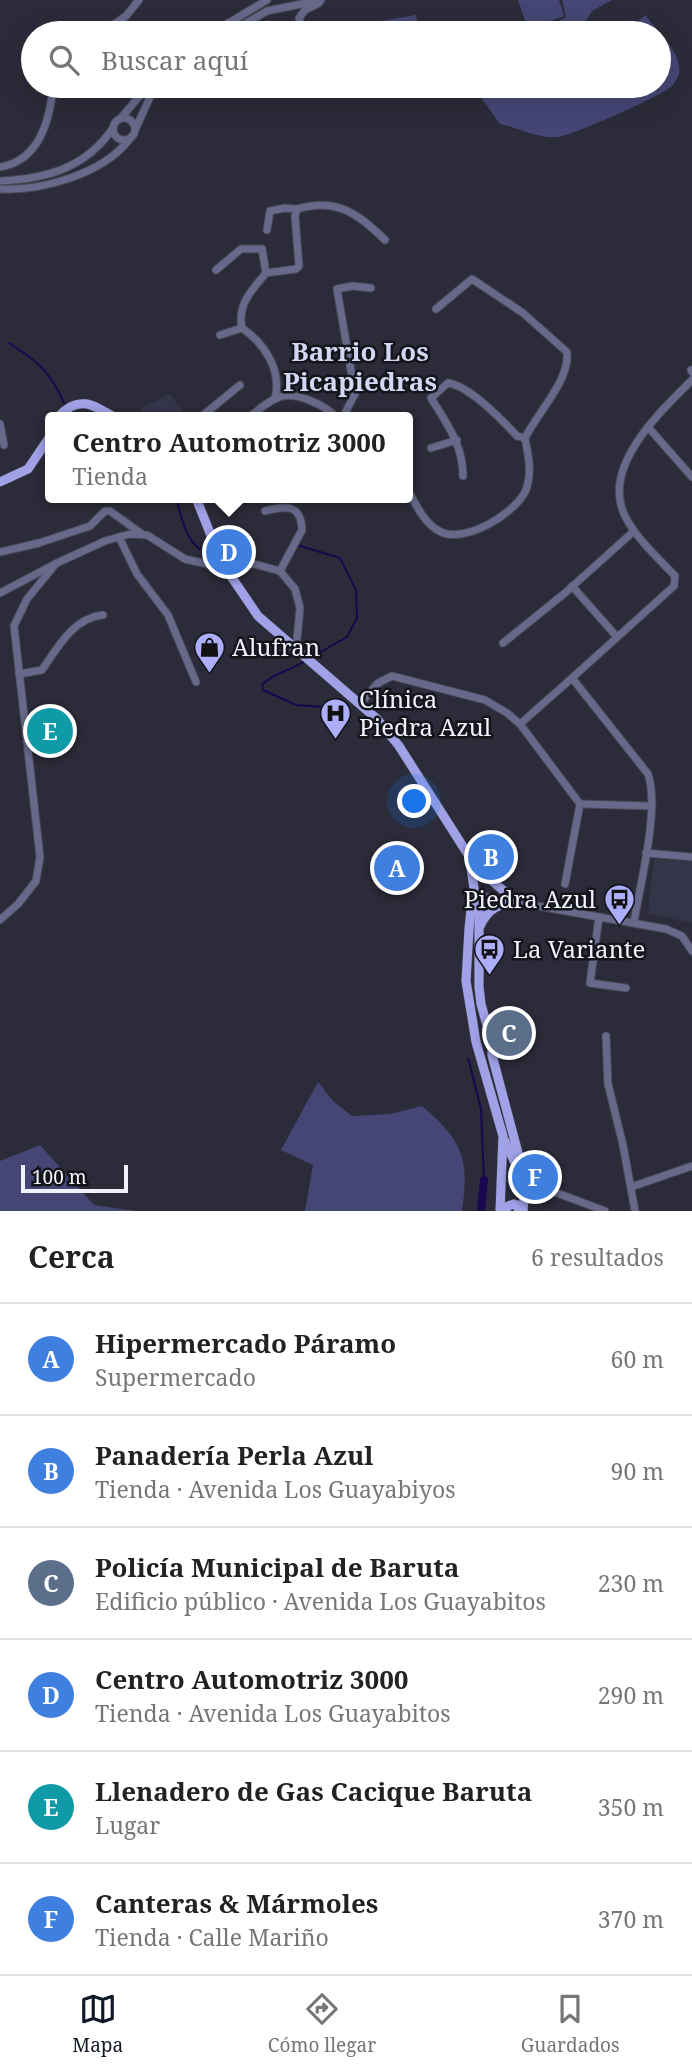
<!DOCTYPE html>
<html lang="es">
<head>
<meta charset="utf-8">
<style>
  body { margin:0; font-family:"Noto Serif",serif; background:#f6f6f6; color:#222 }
  .scale { position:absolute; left:21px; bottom:18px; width:107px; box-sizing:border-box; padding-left:7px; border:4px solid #f1f2fc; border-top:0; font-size:19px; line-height:24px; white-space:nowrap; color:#f1f2fc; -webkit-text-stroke:5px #14141b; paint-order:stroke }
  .you { position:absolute; left:415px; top:802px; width:24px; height:24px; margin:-18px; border:5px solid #fff; border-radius:50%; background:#1a73e8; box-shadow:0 0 0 10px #1a73e833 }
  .badge { display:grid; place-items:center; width:46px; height:46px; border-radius:50%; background:#111827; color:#fff; font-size:23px; font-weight:700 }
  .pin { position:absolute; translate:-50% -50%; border:4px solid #fff; box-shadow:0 2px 7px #0006 }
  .popup { position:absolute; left:45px; top:412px; width:368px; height:91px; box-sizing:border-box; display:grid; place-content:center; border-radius:7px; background:#fff; filter:drop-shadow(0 2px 5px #0005); font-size:23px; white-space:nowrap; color:#767676 }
  .popup b { font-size:26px; color:#222 }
  .popup::after { content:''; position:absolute; left:50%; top:100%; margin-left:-14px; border:14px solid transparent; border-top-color:#fff }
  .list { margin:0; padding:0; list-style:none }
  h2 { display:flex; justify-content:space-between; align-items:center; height:91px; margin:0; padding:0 28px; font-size:30px }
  h2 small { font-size:23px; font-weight:400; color:#767676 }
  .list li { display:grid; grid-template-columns:46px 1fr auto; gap:21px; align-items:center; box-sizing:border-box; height:112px; padding:0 28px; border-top:2px solid #e0e0e0 }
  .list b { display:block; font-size:26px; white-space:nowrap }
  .list p { margin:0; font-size:23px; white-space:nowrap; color:#767676 }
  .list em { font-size:23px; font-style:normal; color:#767676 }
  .icon { flex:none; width:38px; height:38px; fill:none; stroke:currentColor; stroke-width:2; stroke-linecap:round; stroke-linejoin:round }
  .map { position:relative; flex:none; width:692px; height:1211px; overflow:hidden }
  .search { position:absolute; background:#fff; box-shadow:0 7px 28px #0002; left:21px; right:21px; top:21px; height:77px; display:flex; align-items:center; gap:18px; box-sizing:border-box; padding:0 24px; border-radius:38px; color:#767676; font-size:26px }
  .sheet { height:763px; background:#fff }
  nav { display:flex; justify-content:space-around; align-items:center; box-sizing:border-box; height:98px; border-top:2px solid #e0e0e0; background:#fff; font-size:19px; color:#767676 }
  nav a { display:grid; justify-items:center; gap:4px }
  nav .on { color:#111827 }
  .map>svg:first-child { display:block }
  .built { fill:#343549 }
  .green { fill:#464676 }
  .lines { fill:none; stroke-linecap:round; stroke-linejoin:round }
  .stream { stroke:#19074f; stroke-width:2 }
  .canal { stroke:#19074f; stroke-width:8 }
  .minor-casing { stroke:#474754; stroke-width:9 }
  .major-casing { stroke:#474754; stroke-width:10 }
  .minor { stroke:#67688a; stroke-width:7 }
  .major { stroke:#a0a1e7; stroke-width:9 }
  .labels { text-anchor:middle; stroke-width:5; stroke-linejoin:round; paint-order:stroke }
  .poi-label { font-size:24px; fill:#f1f2fc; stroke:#14141b; text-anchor:start }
  .neighbourhood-label { font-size:26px; font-weight:bold; fill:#d5d6f3; stroke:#14141b }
</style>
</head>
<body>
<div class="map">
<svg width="692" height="1211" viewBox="0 0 692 1211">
  <rect width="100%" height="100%" fill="#2b2b39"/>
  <g class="built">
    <path d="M170,394L188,417H144L141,410L145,406Z"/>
    <path d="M654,859L692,862V923L648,913Z"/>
  </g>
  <g class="green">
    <path d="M518,0H559L564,16L528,29Z"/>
    <path d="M562,0H612L592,11L578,33H544L540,31L566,17Z"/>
    <path d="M416,15L420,33H366L363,24Z"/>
    <path d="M645,15C656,30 683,53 679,74C678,78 673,85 671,87C657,98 573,135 558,137C538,139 519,128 500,124L480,96L505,86H659V33H625Z"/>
    <path d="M318,1082L333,1101L352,1116L390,1114L422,1106C462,1140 470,1158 462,1211H305L313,1165L281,1150Z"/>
    <path d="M40,1145L94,1205L136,1211H0V1161Z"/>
  </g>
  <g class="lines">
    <g class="stream">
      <path d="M9,343C37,361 50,371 64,403"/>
      <path d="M69,415L70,417"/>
      <path d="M176,498C180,513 186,541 200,549"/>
      <path d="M297,545L340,558L356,590L357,618L347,637L310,658"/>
      <path d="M305,661C292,670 273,673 262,685L263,690L296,705L326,707"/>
      <path d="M468,1058L481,1109L484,1180"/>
    </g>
    <path class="canal" d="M481,1211L484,1180"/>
    <defs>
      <g id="minor">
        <path d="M228,23L235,29L268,25L307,33"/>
        <path d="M102,33L126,16L139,0"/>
        <path d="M212,33L267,0"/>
        <path d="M229,33L267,11L321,0"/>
        <path d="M308,33L300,23L299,18L305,10L319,3"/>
        <circle cx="124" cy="129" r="11"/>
        <path d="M121,118L148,86"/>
        <path d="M136,128L150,97L158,86"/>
        <path d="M0,167C39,161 50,120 53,86"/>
        <path d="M0,181C46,179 86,168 113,128"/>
        <path d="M0,189C42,191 102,174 129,140"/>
        <path d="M267,230L270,211L285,208L297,209"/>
        <path d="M216,270L241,249H262L266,273C252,290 237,304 242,328C265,344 282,370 275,399"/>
        <path d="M266,273L296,269L299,266L295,216L297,209C336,197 359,214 385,240"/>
        <path d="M436,309L472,279L523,313L567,352C570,380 538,412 525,438"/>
        <path d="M220,335L242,328"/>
        <path d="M691,370L692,372"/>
        <path d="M201,417L240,385"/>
        <path d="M249,417C259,410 271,398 283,396C299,393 326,406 336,417"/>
        <path d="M343,417L355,394L337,289L352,286L371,288"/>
        <path d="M0,424L4,445"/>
        <path d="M648,427L692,477"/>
        <path d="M431,448L457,440"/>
        <path d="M408,490C416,505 425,525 441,532C466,544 520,511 527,487C532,470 528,454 525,438L517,436C502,420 470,386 448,383L431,398C447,424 463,445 463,476"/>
        <path d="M265,511C285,506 301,503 302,530L280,571"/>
        <path d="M119,537L137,574L168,615L196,682"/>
        <path d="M0,552L39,543L90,526L105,511H110L142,534"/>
        <path d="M572,586L617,637"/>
        <path d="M0,593L57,563L105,541L130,534L147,535L185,559L207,564H254L280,571L295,589L300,608L296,650"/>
        <path d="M503,643L565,593L634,531"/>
        <path d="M19,674L42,670C58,647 73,618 103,615"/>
        <path d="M572,678L674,586L675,576C658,558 637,539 626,518C599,468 660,412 692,380"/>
        <path d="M361,703L378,683L392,676L485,700L507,713L520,724L580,804L565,884"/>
        <path d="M520,724L572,678L648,774C660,808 640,885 634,922"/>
        <path d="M580,804L652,806"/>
        <path d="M646,853L692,857"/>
        <path d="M476,895L666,929L682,936L692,951"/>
        <path d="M599,917L590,983L626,988"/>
        <path d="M0,920L18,904L36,881L40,857L14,626L27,599L54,566"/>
        <path d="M606,1036L608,1084L623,1145L635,1211"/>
        <path d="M525,1181L605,1211"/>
        <path d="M631,1187L692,1166"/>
      </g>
      <g id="major">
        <path d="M58,417C78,395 92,404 114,417"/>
        <path d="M0,482L28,469L51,435"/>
        <path d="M196,498L222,563L258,616L377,719L399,746L469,856L491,880L517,902"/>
        <path d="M470,861L475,895L479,899V987L481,1004L492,1043V1055L522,1168L525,1181L523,1211"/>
        <path d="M475,895L472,900L469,929L466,981L476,1042L503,1136L500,1211"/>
        <path d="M480,926C488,909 499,903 517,902"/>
        <path d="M505,1141L521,1176"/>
        <path d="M505,1211L508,1206L514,1204L517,1205L519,1211"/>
      </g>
    </defs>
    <use href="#minor" class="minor-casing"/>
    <use href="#major" class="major-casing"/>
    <use href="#minor" class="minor"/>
    <use href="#major" class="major"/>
  </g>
  <defs>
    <symbol id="shop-pin" viewBox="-11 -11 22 30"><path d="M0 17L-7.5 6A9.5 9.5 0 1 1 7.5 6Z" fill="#adaefb" stroke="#14141b"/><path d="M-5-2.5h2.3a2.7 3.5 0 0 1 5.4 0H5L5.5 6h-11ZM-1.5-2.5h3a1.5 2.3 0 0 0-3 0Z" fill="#111"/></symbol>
    <symbol id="hospital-pin" viewBox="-11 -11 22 30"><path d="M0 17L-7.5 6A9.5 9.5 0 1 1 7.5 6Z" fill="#adaefb" stroke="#14141b"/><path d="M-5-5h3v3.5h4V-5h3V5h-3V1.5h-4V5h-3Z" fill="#111"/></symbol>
    <symbol id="bus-pin" viewBox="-11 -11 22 30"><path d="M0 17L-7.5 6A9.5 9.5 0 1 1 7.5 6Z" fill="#adaefb" stroke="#14141b"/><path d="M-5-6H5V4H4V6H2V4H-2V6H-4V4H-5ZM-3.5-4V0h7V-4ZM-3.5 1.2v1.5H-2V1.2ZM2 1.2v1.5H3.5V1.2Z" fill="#111"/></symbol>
  </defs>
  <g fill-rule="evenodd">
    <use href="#shop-pin" x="192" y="630" width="35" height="47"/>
    <use href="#hospital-pin" x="318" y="696" width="35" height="47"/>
    <use href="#bus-pin" x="602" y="882" width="35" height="47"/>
    <use href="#bus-pin" x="472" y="932" width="35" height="47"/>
  </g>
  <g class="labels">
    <g class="poi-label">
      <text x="232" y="656">Alufran</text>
      <text x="359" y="708">Clínica<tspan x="359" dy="28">Piedra Azul</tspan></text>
      <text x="596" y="908" text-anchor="end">Piedra Azul</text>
      <text x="513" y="958">La Variante</text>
    </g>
    <g class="neighbourhood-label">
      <text x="360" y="361">Barrio Los<tspan x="360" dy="30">Picapiedras</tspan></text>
    </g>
  </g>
</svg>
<div class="scale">100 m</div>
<div class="you"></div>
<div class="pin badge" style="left:397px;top:868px;background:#3f7fe0">A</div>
<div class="pin badge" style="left:491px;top:857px;background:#3f7fe0">B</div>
<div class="pin badge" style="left:509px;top:1033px;background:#5c6f8a">C</div>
<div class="pin badge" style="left:229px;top:552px;background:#3f7fe0">D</div>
<div class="popup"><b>Centro Automotriz 3000</b>Tienda</div>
<div class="pin badge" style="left:50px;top:731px;background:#0f9aa8">E</div>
<div class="pin badge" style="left:535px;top:1177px;background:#3f7fe0">F</div>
<div class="search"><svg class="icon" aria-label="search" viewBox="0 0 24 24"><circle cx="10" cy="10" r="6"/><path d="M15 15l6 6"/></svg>Buscar aquí</div>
</div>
<section class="sheet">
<h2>Cerca<small>6 resultados</small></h2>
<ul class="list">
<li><span class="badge" style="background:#3f7fe0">A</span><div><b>Hipermercado Páramo</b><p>Supermercado</p></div><em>60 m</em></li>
<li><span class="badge" style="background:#3f7fe0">B</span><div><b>Panadería Perla Azul</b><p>Tienda · Avenida Los Guayabiyos</p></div><em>90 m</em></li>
<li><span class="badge" style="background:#5c6f8a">C</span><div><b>Policía Municipal de Baruta</b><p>Edificio público · Avenida Los Guayabitos</p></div><em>230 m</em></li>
<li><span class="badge" style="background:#3f7fe0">D</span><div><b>Centro Automotriz 3000</b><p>Tienda · Avenida Los Guayabitos</p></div><em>290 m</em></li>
<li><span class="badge" style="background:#0f9aa8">E</span><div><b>Llenadero de Gas Cacique Baruta</b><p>Lugar</p></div><em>350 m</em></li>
<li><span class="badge" style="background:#3f7fe0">F</span><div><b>Canteras &amp; Mármoles</b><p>Tienda · Calle Mariño</p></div><em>370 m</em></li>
</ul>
</section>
<nav>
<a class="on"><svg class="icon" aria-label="map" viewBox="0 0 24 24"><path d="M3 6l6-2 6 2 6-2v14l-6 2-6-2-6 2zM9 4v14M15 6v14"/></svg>Mapa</a>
<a><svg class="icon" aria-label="directions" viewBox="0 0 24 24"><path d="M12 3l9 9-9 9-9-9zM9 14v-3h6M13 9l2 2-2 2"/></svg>Cómo llegar</a>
<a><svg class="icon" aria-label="saved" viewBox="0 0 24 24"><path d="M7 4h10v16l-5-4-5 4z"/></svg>Guardados</a>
</nav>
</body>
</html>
